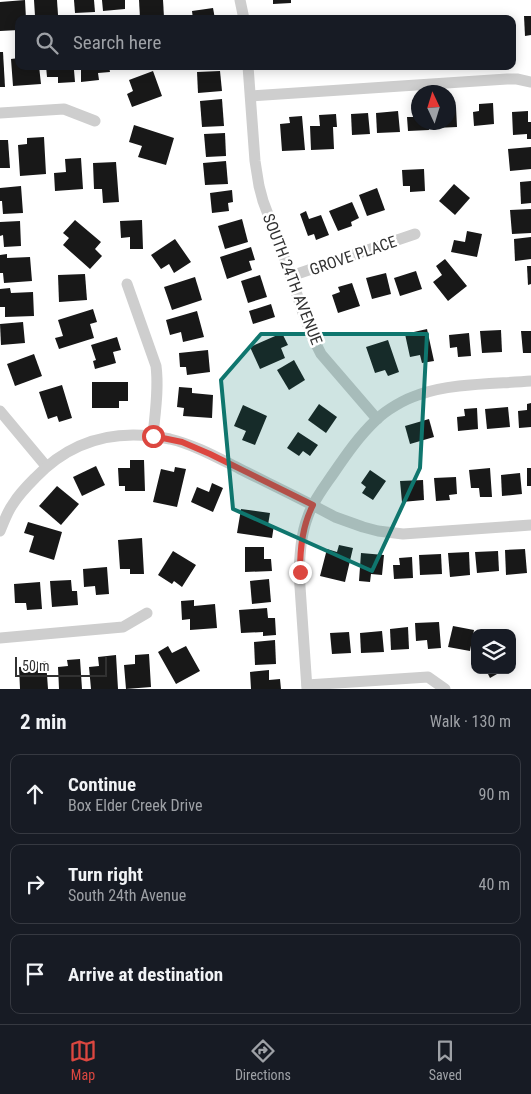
<!DOCTYPE html>
<html lang="en">
<head>
<meta charset="utf-8">
<style>
  body { margin:0; font-family:"Roboto Condensed",sans-serif; background:#242831; color:#f1f3f6 }
  .controls { position:absolute; right:15px; bottom:15px; display:grid; overflow:hidden; border-radius:10px; box-shadow:0 2px 12px #0003 }
  .controls button { width:45px; height:45px; display:grid; place-items:center; padding:0; border:0; border-bottom:1px solid #363941; background:#171b24; color:#f1f3f6; font:25px sans-serif }
  .compass { position:absolute; left:411px; top:85px; width:45px; height:45px; border-radius:50%; background:#171b24; box-shadow:0 2px 12px #0003; rotate:356deg }
  .scale { position:absolute; left:15px; bottom:12px; width:92px; box-sizing:border-box; padding-left:5px; border:2px solid #313131; border-top:0; font-size:14px; line-height:18px; white-space:nowrap; color:#313131; -webkit-text-stroke:4px #fff; paint-order:stroke }
  .stop { position:absolute; width:15px; height:15px; margin:-11px; border:4px solid #dc4740; border-radius:50%; background:#fff }
  .stop.end { background:#dc4740; border-color:#fff; box-shadow:0 1px 5px #0008 }
  .list { margin:0; padding:0; list-style:none }
  h2 { display:flex; justify-content:space-between; align-items:center; height:65px; margin:0; padding:0 20px; font-size:21px }
  h2 small { font-size:16px; font-weight:400; color:#9ea1a6 }
  .list li { display:grid; grid-template-columns:32px 1fr auto; gap:15px; align-items:center; box-sizing:border-box; height:80px; margin:0 10px 10px; padding:0 10px; border:1px solid #363941; border-radius:10px }
  .list b { display:block; font-size:19px; white-space:nowrap }
  .list p { margin:0; font-size:16px; white-space:nowrap; color:#9ea1a6 }
  .list em { font-size:16px; font-style:normal; color:#9ea1a6 }
  .icon { flex:none; width:28px; height:28px; fill:none; stroke:currentColor; stroke-width:2; stroke-linecap:round; stroke-linejoin:round }
  .map { position:relative; flex:none; width:531px; height:689px; overflow:hidden }
  .search { position:absolute; background:#171b24; box-shadow:0 2px 12px #0003; left:15px; right:15px; top:15px; height:55px; display:flex; align-items:center; gap:12px; box-sizing:border-box; padding:0 18px; border-radius:10px; color:#9ea1a6; font-size:19px }
  .sheet { height:335px; background:#171b24 }
  nav { display:flex; justify-content:space-around; align-items:center; box-sizing:border-box; height:70px; border-top:1px solid #363941; background:#171b24; font-size:14px; color:#9ea1a6 }
  nav a { display:grid; justify-items:center; gap:2px }
  nav .on { color:#dc4740 }
  .map>svg:first-child { display:block }
  .building { fill:#181818 }
  .lines { fill:none; stroke-linecap:round; stroke-linejoin:round }
  .street { stroke:#cecece; stroke-width:11 }
  .route { stroke:#dc4740; stroke-width:6 }
  .marked { fill:#0f766e; fill-opacity:0.2; stroke:#0f766e; stroke-width:4; stroke-linejoin:round }
  .labels { text-anchor:middle; stroke-width:5; stroke-linejoin:round; paint-order:stroke }
  .street-label { font-size:16px; fill:#313131; stroke:#fff }
</style>
</head>
<body>
<div class="map">
<svg width="531" height="689" viewBox="0 0 531 689">
  <rect width="100%" height="100%" fill="#fff"/>
  <g class="building">
    <path d="M25,0L26,19H19V30L0,31V2Z"/>
    <path d="M34,0H57L58,15L35,16Z"/>
    <path d="M74,0H94L95,12L75,13Z"/>
    <path d="M102,0H125V9L103,11Z"/>
    <path d="M139,0H163L164,17L140,18Z"/>
    <path d="M273,0H291V3L273,4Z"/>
    <path d="M213,8L215,19H193L192,11Z"/>
    <path d="M524,16H531V35L525,36Z"/>
    <path d="M0,52H3L5,87H0Z"/>
    <path d="M19,58V66H39L41,84L13,86L11,59Z"/>
    <path d="M46,66H70V70H74L75,82L58,83V77H47Z"/>
    <path d="M85,66H109L110,72L98,73L99,80L81,82V70H85Z"/>
    <path d="M153,71L162,96L132,107L127,94L133,91L129,80Z"/>
    <path d="M220,71L222,91L198,93L197,72Z"/>
    <path d="M222,99L224,126L202,127L200,101Z"/>
    <path d="M493,103L494,124L474,126L473,112L479,111V104Z"/>
    <path d="M456,107L457,127L435,128L434,122H448V108Z"/>
    <path d="M413,109H418V122H428L429,130L408,131L407,117H413Z"/>
    <path d="M398,111L400,132L377,133L376,113Z"/>
    <path d="M528,111V122H531V139H527V134L513,135L512,112Z"/>
    <path d="M368,113L370,134L352,135L351,114Z"/>
    <path d="M336,114L337,127H333L334,149L311,150L310,126H320L319,115Z"/>
    <path d="M302,116L305,150L282,151L280,124L290,123L289,117Z"/>
    <path d="M134,125L174,138L166,165L138,157L142,146L129,142Z"/>
    <path d="M225,133L226,156L206,157L204,134Z"/>
    <path d="M44,137L46,174L20,176L18,145L27,144V138Z"/>
    <path d="M0,140H8L10,168H0Z"/>
    <path d="M531,147V169L510,171L508,149Z"/>
    <path d="M81,158L83,189L55,191L54,173L66,172L65,159Z"/>
    <path d="M226,161L228,184L205,185L203,163Z"/>
    <path d="M116,162L119,202L103,203L102,189H94L93,163Z"/>
    <path d="M424,169L425,191L410,192V186H403L402,170Z"/>
    <path d="M531,181V203L521,204L520,182Z"/>
    <path d="M454,184L470,198L455,215L439,201Z"/>
    <path d="M21,186L23,213L3,214L2,201H0V188Z"/>
    <path d="M377,188L385,210L367,216L359,195Z"/>
    <path d="M232,190L233,202L228,203L229,211L212,213L210,193Z"/>
    <path d="M352,202L359,218L351,222L352,226L338,231L329,211Z"/>
    <path d="M531,209V233L512,234L510,210Z"/>
    <path d="M306,211L309,219L321,215L329,235L316,240L314,234L308,236L300,214Z"/>
    <path d="M242,219L248,242L225,249L218,226Z"/>
    <path d="M75,220L101,242L95,249L102,256L90,269L63,245L69,238L63,233Z"/>
    <path d="M142,220L143,249H130V237L121,238L120,221Z"/>
    <path d="M20,221L21,246L4,247L3,235L0,236V222Z"/>
    <path d="M467,231L482,234L477,257L451,252L454,240L465,242Z"/>
    <path d="M531,237V259L515,261L514,239Z"/>
    <path d="M175,239L191,262L174,273L169,264L161,269L151,255Z"/>
    <path d="M251,247L255,260L249,261L252,270L227,279L220,257Z"/>
    <path d="M7,254V258L30,257L32,281L4,283L3,273H0V255Z"/>
    <path d="M445,259L467,286L448,301L433,282L442,275L436,266Z"/>
    <path d="M527,266H531V284L528,285Z"/>
    <path d="M416,271L422,289L400,296L394,278Z"/>
    <path d="M386,273L391,294L372,299L366,278Z"/>
    <path d="M85,274L87,300L59,302L58,275Z"/>
    <path d="M260,275L267,297L248,303L241,281Z"/>
    <path d="M195,277L202,300L172,310L164,287Z"/>
    <path d="M352,283L360,306L338,313L332,295L340,292L338,287Z"/>
    <path d="M10,288L11,293L33,292L34,316L5,317V307H0V289Z"/>
    <path d="M271,304L275,317L253,324L249,311Z"/>
    <path d="M93,309L97,322L90,324L94,338L59,349L55,338L63,336L58,320Z"/>
    <path d="M197,311L204,337L183,342L181,332L170,335L166,320Z"/>
    <path d="M23,322L25,343L1,345L0,324Z"/>
    <path d="M427,329L434,361L422,363L420,355L410,357L405,334Z"/>
    <path d="M501,330L502,352L482,353L480,331Z"/>
    <path d="M521,331H531V353H523Z"/>
    <path d="M282,333L288,345L281,348L285,358L260,369L250,347Z"/>
    <path d="M469,333L471,356L458,357L457,347L450,348L449,335Z"/>
    <path d="M117,337L121,350L113,352L116,363L95,369L93,361L96,360L91,345Z"/>
    <path d="M388,340L399,372L388,376L385,370L375,373L366,347Z"/>
    <path d="M208,350L210,372L187,375L186,367H180L179,353Z"/>
    <path d="M34,354L42,376L15,386L7,364Z"/>
    <path d="M294,360L305,380L289,390L277,370Z"/>
    <path d="M92,382H128V401H119V408H92Z"/>
    <path d="M62,385L72,418L59,422L57,416L48,419L39,392Z"/>
    <path d="M179,387L192,388V393L213,395L212,418L183,416L184,408L177,407Z"/>
    <path d="M531,403V427L519,428L518,411L527,410V404Z"/>
    <path d="M319,404L337,417L326,433L308,420Z"/>
    <path d="M243,405L267,416L255,445L242,440L246,431L234,426Z"/>
    <path d="M508,407L510,427L487,429L485,409Z"/>
    <path d="M477,408L478,429L458,431L457,417L465,416L464,409Z"/>
    <path d="M429,419L434,437L410,444L405,426Z"/>
    <path d="M298,432L318,445L310,456L303,451L299,456L287,448Z"/>
    <path d="M130,460H144L145,491H125V486H119L118,468H130Z"/>
    <path d="M96,466L105,485L82,496L73,477Z"/>
    <path d="M175,467L186,469L177,507L153,502L161,469L174,472Z"/>
    <path d="M490,468L492,497H480L479,488H471L469,470Z"/>
    <rect x="527" y="468" width="4" height="18"/>
    <path d="M370,470L386,481L373,500L362,493L366,487L361,483Z"/>
    <path d="M520,473L522,494L502,496L501,475Z"/>
    <path d="M456,477L457,494L449,495L450,500L436,501L434,478Z"/>
    <path d="M423,480L424,500L402,502L400,481Z"/>
    <path d="M212,483L223,488L213,512L191,502L197,487L209,492Z"/>
    <path d="M57,486L79,504L61,525L39,506Z"/>
    <path d="M241,509L270,513L268,525H274L272,538L237,533Z"/>
    <path d="M28,522L62,532L54,560L29,552L34,536L24,533Z"/>
    <path d="M142,538L144,574H130V569H120L118,540Z"/>
    <path d="M339,545L353,548L345,582L320,576L327,549L337,552Z"/>
    <path d="M245,547H264V559H271L272,571L245,572Z"/>
    <path d="M525,549L527,573L506,575L505,550Z"/>
    <path d="M173,551L196,565L182,587L174,581L172,584L158,575Z"/>
    <path d="M498,551L499,571L477,573L475,552Z"/>
    <path d="M469,552L470,575L450,577L448,553Z"/>
    <path d="M361,553L384,555L382,575L371,574L370,582L359,581Z"/>
    <path d="M441,554L442,574L420,575L419,555Z"/>
    <path d="M412,557L413,578L394,579L393,565H400L399,558Z"/>
    <path d="M107,567L109,594L96,595L95,586L84,587L83,569Z"/>
    <path d="M269,579L271,602L252,604L250,581Z"/>
    <path d="M71,580L72,591H77L78,605L52,607L50,581Z"/>
    <path d="M40,582L42,609L27,610L26,603H15L14,584Z"/>
    <path d="M194,600V606L215,604L217,628L190,630V619L182,620L181,601Z"/>
    <path d="M267,608L268,618H275L276,635L263,636V632L241,633L239,610Z"/>
    <path d="M439,622L441,648L428,649L427,640L416,641L415,623Z"/>
    <path d="M453,626L474,630L470,651L448,647Z"/>
    <path d="M408,627L409,649L391,650L390,629Z"/>
    <path d="M382,631L384,652L361,653L360,633Z"/>
    <path d="M349,632L351,653L332,654L330,633Z"/>
    <path d="M275,640L276,664L255,665L254,642Z"/>
    <path d="M168,646L172,653L186,646L200,671L176,684L158,652Z"/>
    <path d="M149,654L151,687L126,689L124,665L135,664V655Z"/>
    <path d="M116,655L118,689H91L89,667L99,666L98,657Z"/>
    <path d="M80,659L82,689H59L58,667L68,666L67,660Z"/>
    <path d="M46,661L48,689H20L19,667L32,666V662Z"/>
    <path d="M269,670V680L280,679L281,689H251L250,672Z"/>
    <path d="M486,670H504L490,678Z"/>
  </g>
  <g class="lines">
    <g class="street">
      <path d="M240,0L244,19"/>
      <path d="M248,66L255,161L259,186L263,201L291,276L303,313L314,340L321,354L377,419"/>
      <path d="M251,96L507,79H517L531,82"/>
      <path d="M0,113L64,109L95,121"/>
      <path d="M291,276L415,234"/>
      <path d="M127,284L156,366C159,389 155,413 153,436"/>
      <path d="M0,411L46,466"/>
      <path d="M0,531C4,522 7,512 13,504C19,494 27,486 35,478C72,439 118,428 170,439C195,445 218,458 240,469C272,485 304,500 335,517L363,527L378,531L403,534L531,525"/>
      <path d="M0,638L123,627L147,613"/>
      <path d="M307,685L428,677L445,689"/>
      <path d="M307,689L299,572C300,553 301,534 308,516C313,501 324,487 333,474C346,455 359,436 376,420C386,410 405,399 418,395C451,383 496,384 531,381"/>
    </g>
  </g>
  <g class="lines">
    <path class="route" d="M153,436L182,442L210,454L313,505C302,526 300,549 300,572"/>
  </g>
  <path class="marked" d="M261,334H427L420,468L372,571L233,509L221,380Z"/>
  <g class="labels">
    <g class="street-label">
      <text transform="translate(353 255) rotate(-19)" y="6">GROVE PLACE</text>
      <text transform="translate(293 279) rotate(69)" y="6">SOUTH 24TH AVENUE</text>
    </g>
  </g>
</svg>
<div class="controls">
<button><svg class="icon" aria-label="layers" viewBox="0 0 24 24"><path d="M12 4l9 5-9 5-9-5zM3 14l9 5 9-5"/></svg></button>
</div>
<svg class="compass" viewBox="-18 -18 36 36"><path d="M0-13l5 13h-10z" fill="#e53935"/><path d="M0 13l5-13h-10z" fill="#9ea1a6"/></svg>
<div class="scale">50 m</div>
<div class="stop" style="left:153px;top:436px"></div>
<div class="stop end" style="left:300px;top:572px"></div>
<div class="search"><svg class="icon" aria-label="search" viewBox="0 0 24 24"><circle cx="10" cy="10" r="6"/><path d="M15 15l6 6"/></svg>Search here</div>
</div>
<section class="sheet">
<h2>2 min<small>Walk · 130 m</small></h2>
<ul class="list">
<li><svg class="icon" aria-label="ahead" viewBox="0 0 24 24"><path d="M12 20V5M6 11l6-6 6 6"/></svg><div><b>Continue</b><p>Box Elder Creek Drive</p></div><em>90 m</em></li>
<li><svg class="icon" aria-label="right" viewBox="0 0 24 24"><path d="M7 20v-9h11M14 6l5 5-5 5"/></svg><div><b>Turn right</b><p>South 24th Avenue</p></div><em>40 m</em></li>
<li><svg class="icon" aria-label="arrive" viewBox="0 0 24 24"><path d="M6 21V4h12l-3 4 3 4H6"/></svg><div><b>Arrive at destination</b></div></li>
</ul>
</section>
<nav>
<a class="on"><svg class="icon" aria-label="map" viewBox="0 0 24 24"><path d="M3 6l6-2 6 2 6-2v14l-6 2-6-2-6 2zM9 4v14M15 6v14"/></svg>Map</a>
<a><svg class="icon" aria-label="directions" viewBox="0 0 24 24"><path d="M12 3l9 9-9 9-9-9zM9 14v-3h6M13 9l2 2-2 2"/></svg>Directions</a>
<a><svg class="icon" aria-label="saved" viewBox="0 0 24 24"><path d="M7 4h10v16l-5-4-5 4z"/></svg>Saved</a>
</nav>
</body>
</html>
